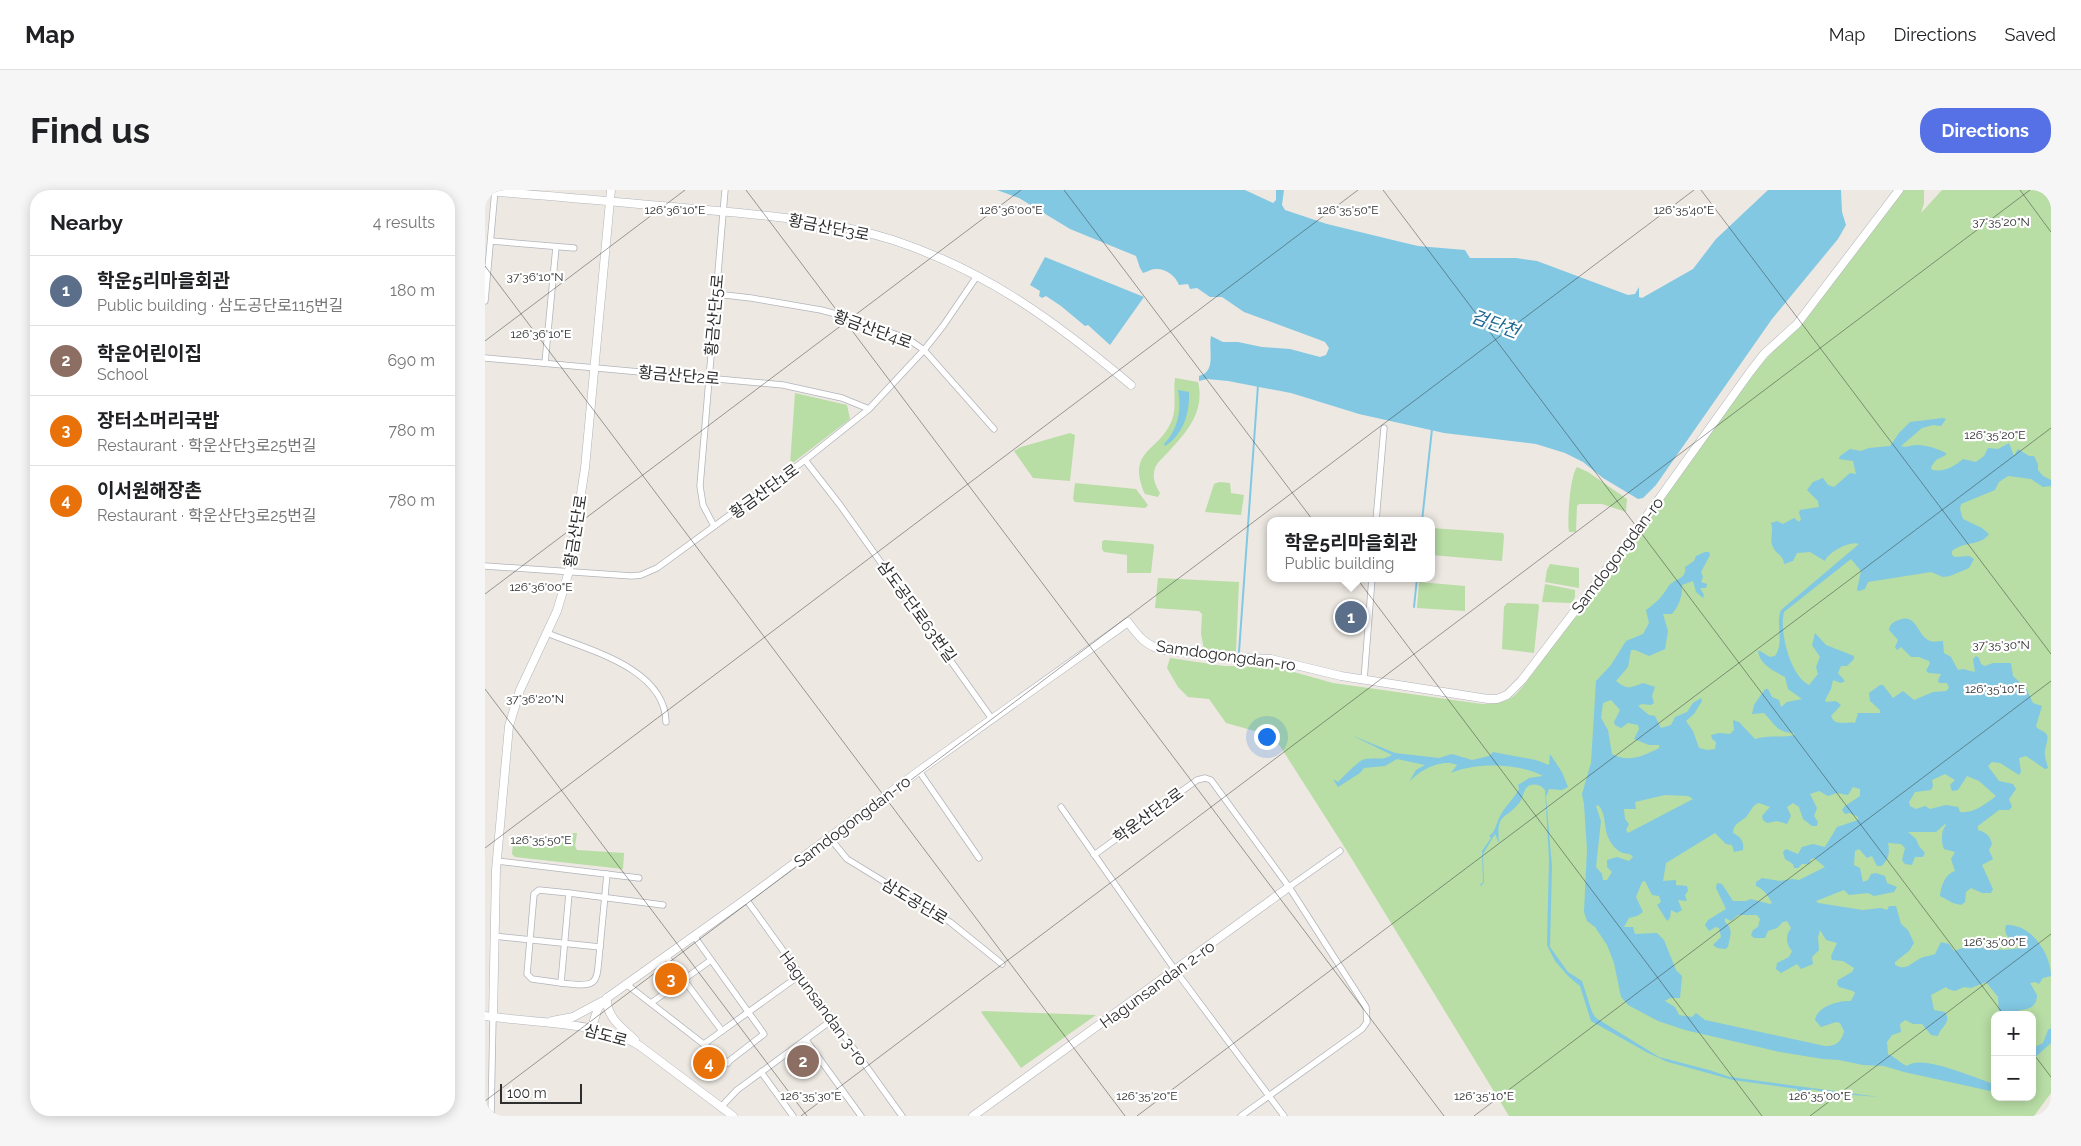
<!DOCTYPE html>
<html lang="en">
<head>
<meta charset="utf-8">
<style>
  body { margin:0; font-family:Raleway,"Noto Sans KR",sans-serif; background:#f6f6f6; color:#202124 }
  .controls { position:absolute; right:15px; bottom:15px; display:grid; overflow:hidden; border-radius:10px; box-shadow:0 2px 12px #0003 }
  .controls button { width:45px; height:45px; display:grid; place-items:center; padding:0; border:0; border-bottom:1px solid #e0e0e0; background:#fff; color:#202124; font:25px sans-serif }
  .scale { position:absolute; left:15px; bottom:12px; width:82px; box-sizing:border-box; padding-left:5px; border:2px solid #2e2e2e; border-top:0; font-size:14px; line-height:18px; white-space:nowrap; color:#2e2e2e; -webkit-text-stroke:4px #fff; paint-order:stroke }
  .you { position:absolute; left:781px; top:546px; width:18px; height:18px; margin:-12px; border:4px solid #fff; border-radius:50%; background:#1a73e8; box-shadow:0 0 0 8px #1a73e833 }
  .badge { display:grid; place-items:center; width:32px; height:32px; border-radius:50%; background:#5670e6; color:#fff; font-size:16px; font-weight:700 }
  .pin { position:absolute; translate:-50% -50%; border:2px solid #fff; box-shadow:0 1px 5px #0006 }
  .popup { position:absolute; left:782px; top:327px; width:168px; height:65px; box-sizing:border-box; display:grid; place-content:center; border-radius:10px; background:#fff; filter:drop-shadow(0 1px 4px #0005); font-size:16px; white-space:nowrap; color:#757577 }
  .popup b { font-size:19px; color:#202124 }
  .popup::after { content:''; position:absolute; left:50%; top:100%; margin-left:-10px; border:10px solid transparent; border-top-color:#fff }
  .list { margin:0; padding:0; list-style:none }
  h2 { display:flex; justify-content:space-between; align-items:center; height:65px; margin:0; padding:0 20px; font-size:21px }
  h2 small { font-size:16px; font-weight:400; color:#757577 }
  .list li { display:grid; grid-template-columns:32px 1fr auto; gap:15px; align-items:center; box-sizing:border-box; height:70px; padding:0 20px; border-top:1px solid #e0e0e0 }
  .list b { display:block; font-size:19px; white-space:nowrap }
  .list p { margin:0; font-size:16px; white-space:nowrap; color:#757577 }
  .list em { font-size:16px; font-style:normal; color:#757577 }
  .map { position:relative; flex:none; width:1566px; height:926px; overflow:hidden; border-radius:20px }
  header { display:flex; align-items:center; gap:30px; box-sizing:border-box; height:70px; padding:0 25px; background:#fff; border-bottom:1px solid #e0e0e0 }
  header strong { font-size:24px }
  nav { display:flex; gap:28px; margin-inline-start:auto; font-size:18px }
  .intro { display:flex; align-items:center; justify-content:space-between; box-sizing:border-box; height:120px; padding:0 30px }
  h1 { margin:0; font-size:35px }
  .button { padding:12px 22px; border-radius:20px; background:#5670e6; color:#fff; font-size:18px; font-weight:700 }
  main { display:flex; gap:30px; padding:0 30px }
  aside { flex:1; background:#fff; border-radius:20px; box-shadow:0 2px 12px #0003 }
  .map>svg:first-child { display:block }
  .green { fill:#b8dda5; fill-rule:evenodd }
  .water { fill:#82c8e2; fill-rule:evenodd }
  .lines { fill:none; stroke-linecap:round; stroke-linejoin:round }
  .stream { stroke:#82c8e2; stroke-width:2 }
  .street-casing { stroke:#b2b4bc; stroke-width:7 }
  .secondary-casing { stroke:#b2b4bc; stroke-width:9 }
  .street { stroke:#fff; stroke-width:5.5 }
  .secondary { stroke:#fff; stroke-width:8 }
  .ticks { fill:none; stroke:#2e2e2e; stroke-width:1; stroke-opacity:0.45 }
  .labels { text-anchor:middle; stroke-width:4.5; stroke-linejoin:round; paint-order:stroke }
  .street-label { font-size:16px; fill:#2e2e2e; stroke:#fff }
  .water-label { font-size:18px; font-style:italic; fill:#1e6992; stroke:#fff }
  .ticks-label { font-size:12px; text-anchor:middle; fill:#2e2e2e; stroke:#fff; stroke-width:4.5; stroke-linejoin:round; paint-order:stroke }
</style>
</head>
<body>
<header>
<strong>Map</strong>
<nav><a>Map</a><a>Directions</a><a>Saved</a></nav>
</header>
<div class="intro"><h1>Find us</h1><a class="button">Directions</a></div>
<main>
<aside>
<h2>Nearby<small>4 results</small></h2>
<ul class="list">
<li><span class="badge" style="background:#5c6f8a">1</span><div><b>학운5리마을회관</b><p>Public building · 삼도공단로115번길</p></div><em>180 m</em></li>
<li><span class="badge" style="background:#8d6e63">2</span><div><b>학운어린이집</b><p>School</p></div><em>690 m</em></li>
<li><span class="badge" style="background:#e8710a">3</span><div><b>장터소머리국밥</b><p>Restaurant · 학운산단3로25번길</p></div><em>780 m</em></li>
<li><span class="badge" style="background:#e8710a">4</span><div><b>이서원해장촌</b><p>Restaurant · 학운산단3로25번길</p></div><em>780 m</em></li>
</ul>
</aside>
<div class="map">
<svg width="1566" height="926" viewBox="0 0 1566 926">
  <rect width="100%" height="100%" fill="#ede8e2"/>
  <g class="green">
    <path d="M1418,0H1439V13L1436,23L1457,0H1566V903L1549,926H1024L862,661L795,556L784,545L741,533L724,509L703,507L693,497L682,478L685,468L739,476L791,477L848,493L997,514C1021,514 1028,510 1042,491L1273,178L1292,157ZM1510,825H1547V907H1510Z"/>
    <path d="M690,188L713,192C720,220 703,241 685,260C680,266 673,271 670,278C667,287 670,295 675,303L673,307L660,304C641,259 674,263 687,230C692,217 688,202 690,188Z"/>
    <path d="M310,203L362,215L365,229L305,275Z"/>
    <path d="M585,243L590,245L585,291L548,288L529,261L536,257Z"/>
    <path d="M1092,277L1103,282L1142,309L1141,322L1117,314H1094L1092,316L1091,342H1084C1082,331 1085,286 1092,277Z"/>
    <path d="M734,292L745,293L746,303L759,305L756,325L720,322L729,294Z"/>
    <path d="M590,293L651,299L663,315L660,318L590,312L588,309Z"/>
    <path d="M946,338L1018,343L1019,346L1017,371L946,365Z"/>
    <path d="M619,350L668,354L669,356L666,383H642V365L619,362L617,359V352Z"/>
    <path d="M1065,374L1094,378V398L1060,392L1062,380Z"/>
    <path d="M673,388L754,392L751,461H728L719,459L716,444L717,424L714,421L670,418Z"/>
    <path d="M934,392L980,396V421L932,418Z"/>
    <path d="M1060,394L1090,400V407L1087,413L1057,412Z"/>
    <path d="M1022,413L1053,414L1054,416L1049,463L1017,459L1019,417Z"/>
    <path d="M88,643H92L90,656L92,660L139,663L138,679L30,667L27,664L28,653L51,658L81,652Z"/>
    <path d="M498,821L611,825L536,878L496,822Z"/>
  </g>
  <g class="water">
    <path d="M512,0H760L788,13L791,10V0H799L797,15L800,20L842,34L912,51L933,56L980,60L985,68H1031L1052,71L1143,105L1150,104L1154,97V107L1157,108L1208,79L1231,49L1283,0H1356L1357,22L1361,35L1353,49L1287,129L1171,295L1158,308L1153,309L1118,288L1098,272L1080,263L1051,254L959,243L874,224L806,203L743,191L722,189L714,191V186C732,181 723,160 726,146L738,152H753L777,157L805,159L835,167L841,165L844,158L840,152L835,150L759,122L737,107H725L712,98L705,99L703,94L694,95C691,86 680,78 670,79C666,79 662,82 658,83L655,78L651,66L585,39L534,8Z"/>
    <path d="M560,67L659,107L625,155L603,135L600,136L576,116L561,106L557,108L554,106L555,101L545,95Z"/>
    <path d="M693,200L704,202C705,223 698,245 680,256L679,254C693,240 697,219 693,200Z"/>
    <path d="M1458,228L1461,229L1456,236L1448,235L1437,238L1416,256C1422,258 1426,255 1432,255C1442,255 1453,259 1461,263V265L1451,270L1446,277L1447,280C1461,282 1468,277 1478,269L1491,272L1499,266L1503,258L1513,259L1524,253L1529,266L1533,259L1544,266H1549L1553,274V280L1558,286L1566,290V296L1558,297L1546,289L1523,286L1514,292L1510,300L1476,314L1475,319L1478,329L1497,338L1504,344C1496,356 1479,351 1467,361V365L1470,367L1484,366L1489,369L1484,378L1465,386L1458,387L1446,382L1383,392L1380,399L1374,401L1372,400L1376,381L1366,369L1299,422C1294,441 1305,486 1324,495L1333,484L1331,477L1335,467L1327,455L1330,443L1341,455L1369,466V469L1362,476H1356L1353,483L1360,491L1356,493L1348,490L1346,499L1340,510L1341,512L1351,511L1356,515L1346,526C1350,537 1361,531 1370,533L1373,523H1395V520L1385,511L1384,503L1395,495H1398L1408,508L1418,501L1429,510L1448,502L1461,501L1464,498L1462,493H1454L1453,490L1456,484L1444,483L1441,481L1445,473L1444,471L1434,467H1426L1416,457L1412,460L1410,457L1413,450L1404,440C1405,434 1408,432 1414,430C1431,423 1432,444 1443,450C1448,453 1453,451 1458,451L1459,463L1466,467L1473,480L1478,479L1490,482L1488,469L1491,466L1494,468L1496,474L1500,476L1508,473H1526L1528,486L1541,498L1548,513L1557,516L1551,536L1552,538C1566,545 1563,545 1560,561C1559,566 1562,573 1563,578L1560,579L1541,566L1534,568L1536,582L1534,585L1515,573L1507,572L1503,576L1514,591L1528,594L1531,599L1524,609L1527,617L1524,620H1514L1493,636V640C1501,642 1505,646 1507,654L1504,660L1508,669L1497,675L1508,699L1506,703H1497L1486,698L1481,702L1480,712L1476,715L1468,713L1455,706C1456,696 1460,684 1470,681L1466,669L1470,662L1459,659C1456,652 1456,641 1461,635L1460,634L1451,642H1423L1431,649L1434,656L1440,663L1438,667H1430L1427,675L1420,674L1417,670L1420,658L1416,654L1403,653C1405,661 1404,670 1396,676H1392L1387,666L1382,668L1374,659L1370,661L1369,675L1375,678L1378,692L1383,690L1386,684L1391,683L1400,686L1402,693L1412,697L1409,702L1389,706L1383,703L1364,705L1359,700L1331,711L1333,713L1378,720L1396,718L1402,720L1404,716H1411L1416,734L1423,740L1429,753L1424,761L1410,772V775C1421,781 1425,774 1434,769C1439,766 1445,766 1450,764L1456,752L1464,754L1469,761L1483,756L1519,760L1537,758C1531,750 1517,749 1521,735C1546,733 1566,764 1566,786L1558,788L1554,794L1550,792L1545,793L1552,805C1552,816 1545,819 1535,820V825H1514L1513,807L1501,792L1486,798L1479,797L1470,801L1463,799L1461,797L1446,805L1449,820L1460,822C1467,833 1456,836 1453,846L1446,845L1437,834H1428L1420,830L1415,834L1416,842L1407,845L1402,852L1403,864C1410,867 1415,873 1422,876C1437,863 1493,890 1510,894V902L1419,882L1399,876L1378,875L1354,870L1338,869L1295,862L1200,840L1173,831L1143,815L1136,807L1129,773L1122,755L1110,737L1102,731L1099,722L1102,660L1099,614L1097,604L1106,573L1111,491L1126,475L1141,451L1158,444L1164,433L1161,420C1171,413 1177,407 1183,397C1189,388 1202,390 1200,377L1209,371L1211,366L1220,362H1224L1225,365L1216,382L1218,387L1216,392L1222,394L1221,398H1215L1219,405L1218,408L1211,402L1208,391L1197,395C1198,404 1194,417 1187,424H1178L1183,441L1180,459L1164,466L1150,460H1146L1143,477L1131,491C1143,500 1144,498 1158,493L1170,497L1167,506L1169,513L1166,515L1157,514L1153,516L1164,525L1170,526L1176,538L1186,535L1190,527L1202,522L1208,513L1216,508L1217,511L1209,524L1201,531L1208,541L1214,558L1223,560L1230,559L1231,552L1227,549L1226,545L1234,543L1245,544L1249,540L1248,530L1254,532L1270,549C1283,545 1296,548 1310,545L1308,543C1291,542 1290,534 1279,523L1267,524L1269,515L1280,499H1283L1287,507L1294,510L1296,517L1302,512L1317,509L1303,499L1300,487C1289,481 1275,475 1273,461H1275L1285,467L1290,466C1300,452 1290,434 1296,420L1374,354C1366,350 1343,362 1340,371L1325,362L1312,363L1308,371L1299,374C1299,366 1291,364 1288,357C1284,350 1289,342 1286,333L1292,331L1298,334L1309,328L1314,332L1316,329L1314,323L1315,320L1334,317L1333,311L1322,300L1328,292L1338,288L1343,295L1349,297L1365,283L1371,284L1368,271L1354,269L1355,266L1365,259L1376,261L1384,258L1405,256L1414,243L1425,232ZM1126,510L1135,520L1129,532L1130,535L1136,538L1143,533L1153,535L1154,539L1149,549L1164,555H1174V558C1159,566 1143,573 1127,564L1123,540L1116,528L1118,513ZM1460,584L1470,590L1465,595L1467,601L1473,600L1482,586L1494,591L1511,606C1501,614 1488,624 1475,622L1473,617L1461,615L1445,619L1440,616L1431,619L1425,616L1424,612L1430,602L1446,600L1448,596L1447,590ZM1368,597L1375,599V606L1360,616L1357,620L1360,624L1365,623L1373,627V630L1352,637L1340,657L1328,654L1317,657L1313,664L1301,659L1298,662L1300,669L1308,674L1309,678H1313L1317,674H1324L1326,669L1329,668L1340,677L1314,690L1307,689L1295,691L1277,688L1271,692V696C1279,699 1283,706 1287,713L1285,714L1266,709L1261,711H1248L1237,694L1232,693L1231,698L1241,719L1223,730L1220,735L1224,741L1231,737L1234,738L1236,747L1228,755L1232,758L1240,759L1243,757C1245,745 1249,740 1240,732V728L1246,731L1253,725H1272L1275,729L1273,737L1268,740L1266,745L1269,748H1280L1283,741L1292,738L1298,732L1302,731L1306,738C1300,746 1301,754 1307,761L1304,767L1292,773L1291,779L1296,783L1312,774L1316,779L1328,774L1327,767L1334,760L1333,747L1335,740L1341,750L1352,753L1346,766L1347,770L1358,771L1369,778L1367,782L1353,790L1352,794L1354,797L1368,801L1370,803L1366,811C1355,810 1332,816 1330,830L1336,837L1351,832L1355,833L1359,841C1357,851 1351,857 1340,856L1220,830L1211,823L1207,827L1194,825L1190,817L1180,811L1185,808H1195L1197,786L1191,780L1179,750L1172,743L1150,744L1148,737H1139L1144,728L1152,726L1158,722L1151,707L1157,692L1160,691L1167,705L1174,706L1176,712L1172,715L1182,731L1185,728L1186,720L1192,723L1197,720L1193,710L1202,711L1200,705L1203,701L1202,696L1191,695V690L1178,691L1181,673L1230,643L1241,654L1247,655L1249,662L1258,660C1259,651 1256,647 1248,643C1248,635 1254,632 1260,628C1266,623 1266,615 1274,613L1285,617L1277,626L1278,630L1282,633L1292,631L1302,634L1306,626L1302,617L1308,613L1314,617L1318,629L1327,636H1332L1333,632L1329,626L1332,618L1325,604L1334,601L1343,606L1352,603L1363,605ZM1180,605L1203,606L1208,609L1143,643L1141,640L1144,634L1140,629L1139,619H1151L1150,612ZM1113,615C1122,624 1118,638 1124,649C1126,654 1132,661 1138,663C1143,664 1145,663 1148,667L1144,671L1132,667L1122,670V677L1127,682L1122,690H1118L1117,684L1111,677L1116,631L1111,616Z"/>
    <path d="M866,545L910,563L954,568L967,564L987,570L1004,566L1008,562L1051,570L1064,575L1065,564L1077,582L1083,597L1077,600L1064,599L1061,607L1067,676L1065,757L1083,782L1097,791L1107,822L1111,828L1174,867L1224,880L1245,887L1394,907L1344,903L1326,899L1321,907H1319L1312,899L1248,890L1183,872L1163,863L1106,831L1095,796L1084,787L1070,771L1062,755L1064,669L1060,600C1055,594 1048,593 1042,597C1038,602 1038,607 1035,612C1020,631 1011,622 1014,653L1010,644L998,664L999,692L997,695L994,696L998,692L997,661L1006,648L1004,646C1011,642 1011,633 1015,626C1020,616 1029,609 1034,599L1033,595L1044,588L1058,586C1035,573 990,572 966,583L972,575C956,568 934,581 924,592L931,580L940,575L912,569L900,576L879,578L875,583L853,597L848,589L853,592C858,587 874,570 880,569C890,567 897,571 907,565Z"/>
    <path d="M1566,838V853L1547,870V858L1558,853L1563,840Z"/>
  </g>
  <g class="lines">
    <g class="stream">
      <path d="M937,331L947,239"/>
      <path d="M929,417L932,388"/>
      <path d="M754,462L773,195"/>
    </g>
    <defs>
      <g id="street">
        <path d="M6,51L89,58"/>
        <path d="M231,104L266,108L336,120L366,128L423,149L439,160L509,239"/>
        <path d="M0,111L10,0"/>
        <path d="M0,168L298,195L357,208L384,219"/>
        <path d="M60,173L71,57"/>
        <path d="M320,270L355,315L507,529"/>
        <path d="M891,331L899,238"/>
        <path d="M229,336L218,315L215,296L240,0"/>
        <path d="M0,376L147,386L156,385L172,378L320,270L384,219L439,160L458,136L492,86"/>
        <path d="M62,443C103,460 180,478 181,532"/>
        <path d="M879,490L887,388"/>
        <path d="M434,581L494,668"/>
        <path d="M576,617L690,780L799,926"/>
        <path d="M344,647L362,669L465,732L517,774"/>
        <path d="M609,665L712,590L720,588L726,590L804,697L881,817L882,832L877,839L756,926"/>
        <path d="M12,671L154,688"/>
        <path d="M804,697L855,661"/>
        <path d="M54,700L84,703L76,793L47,789L42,784L49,704Z"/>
        <path d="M84,703L178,715"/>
        <path d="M261,709L417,926"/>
        <path d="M9,746L115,757L122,684"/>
        <path d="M209,746L279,844L235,878"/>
        <path d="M181,766L237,841L315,785"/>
        <path d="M76,793C116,798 111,794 115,757"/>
        <path d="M141,794L243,873"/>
        <path d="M166,813L226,770"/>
        <path d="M321,850L376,926"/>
        <path d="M219,854L237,841"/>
        <path d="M276,882L308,926"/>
        <path d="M236,917L252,900L347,830"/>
        <path d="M6,926L8,828"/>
      </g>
      <g id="secondary">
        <path d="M0,1C70,6 141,13 211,19C278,25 344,30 408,50C502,81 571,132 646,195"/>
        <path d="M122,808C121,827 137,838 150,850"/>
        <path d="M0,826C47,833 115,831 155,856L248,926"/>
        <path d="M8,828L11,680L24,536L35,500L72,421L84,381L100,278L126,0"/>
        <path d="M67,831L88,827L116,812"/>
        <path d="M106,840L113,818L122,808L261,709L434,581L643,432C653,446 662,457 679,460L736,467L786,469L856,486L1003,509H1012L1022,505L1037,490L1151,341L1265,182L1279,164L1312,134L1414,0"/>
        <path d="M488,926L804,697"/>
      </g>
    </defs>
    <use href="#street" class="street-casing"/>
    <use href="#secondary" class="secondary-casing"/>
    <use href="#street" class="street"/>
    <use href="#secondary" class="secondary"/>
  </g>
  <path class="ticks" d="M261,0L959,926M579,0L1277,926M898,0L1519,825M1216,0L1566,464M1535,0L1566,42M0,76L640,926M0,151L200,0M0,404L536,0M0,499L322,926M0,658L873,0M1547,862L1566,887M0,911L1209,0M0,922L3,926M316,926L1545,0M652,926L1566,238M989,926L1566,491M1325,926L1566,744"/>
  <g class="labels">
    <g class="street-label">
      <text transform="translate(344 37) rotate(11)" y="6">황금산단3로</text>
      <text transform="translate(229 125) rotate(-85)" y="6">황금산단5로</text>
      <text transform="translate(388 139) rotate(20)" y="6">황금산단4로</text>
      <text transform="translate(194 185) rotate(5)" y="6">황금산단2로</text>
      <text transform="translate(279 301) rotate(-36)" y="6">황금산단1로</text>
      <text transform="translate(90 341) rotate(-81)" y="6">황금산단로</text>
      <text transform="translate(1132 365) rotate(-53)" y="6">Samdogongdan-ro</text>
      <text transform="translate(432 421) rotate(54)" y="6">삼도공단로63번길</text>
      <text transform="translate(741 465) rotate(8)" y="6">Samdogongdan-ro</text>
      <text transform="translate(663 625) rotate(-36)" y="6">학운산단2로</text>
      <text transform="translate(367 631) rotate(-37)" y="6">Samdogongdan-ro</text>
      <text transform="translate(430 711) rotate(31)" y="6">삼도공단로</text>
      <text transform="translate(672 794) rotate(-36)" y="6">Hagunsandan 2-ro</text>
      <text transform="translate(339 818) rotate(54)" y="6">Hagunsandan 3-ro</text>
      <text transform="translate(121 845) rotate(15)" y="6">삼도로</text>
    </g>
    <g class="water-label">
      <text transform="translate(1010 134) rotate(20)" y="6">검단천</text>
    </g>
  </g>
  <g class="ticks-label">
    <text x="190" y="24">126°36'10"E</text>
    <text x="526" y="24">126°36'00"E</text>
    <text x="863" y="24">126°35'50"E</text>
    <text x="1199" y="24">126°35'40"E</text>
    <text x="1516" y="36">37°35'20"N</text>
    <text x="50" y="91">37°36'10"N</text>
    <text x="56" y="148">126°36'10"E</text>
    <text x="1510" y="249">126°35'20"E</text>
    <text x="56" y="401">126°36'00"E</text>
    <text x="1516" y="459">37°35'30"N</text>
    <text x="1510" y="503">126°35'10"E</text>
    <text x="50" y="513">37°36'20"N</text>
    <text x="56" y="654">126°35'50"E</text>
    <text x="1510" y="756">126°35'00"E</text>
    <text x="326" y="910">126°35'30"E</text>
    <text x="662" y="910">126°35'20"E</text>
    <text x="999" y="910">126°35'10"E</text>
    <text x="1335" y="910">126°35'00"E</text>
  </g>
</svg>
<div class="controls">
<button>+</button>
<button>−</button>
</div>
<div class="scale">100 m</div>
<div class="you"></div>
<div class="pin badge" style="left:866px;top:427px;background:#5c6f8a">1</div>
<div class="popup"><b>학운5리마을회관</b>Public building</div>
<div class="pin badge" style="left:318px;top:871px;background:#8d6e63">2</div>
<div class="pin badge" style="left:186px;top:789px;background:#e8710a">3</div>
<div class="pin badge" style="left:224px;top:873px;background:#e8710a">4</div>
</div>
</main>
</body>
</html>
